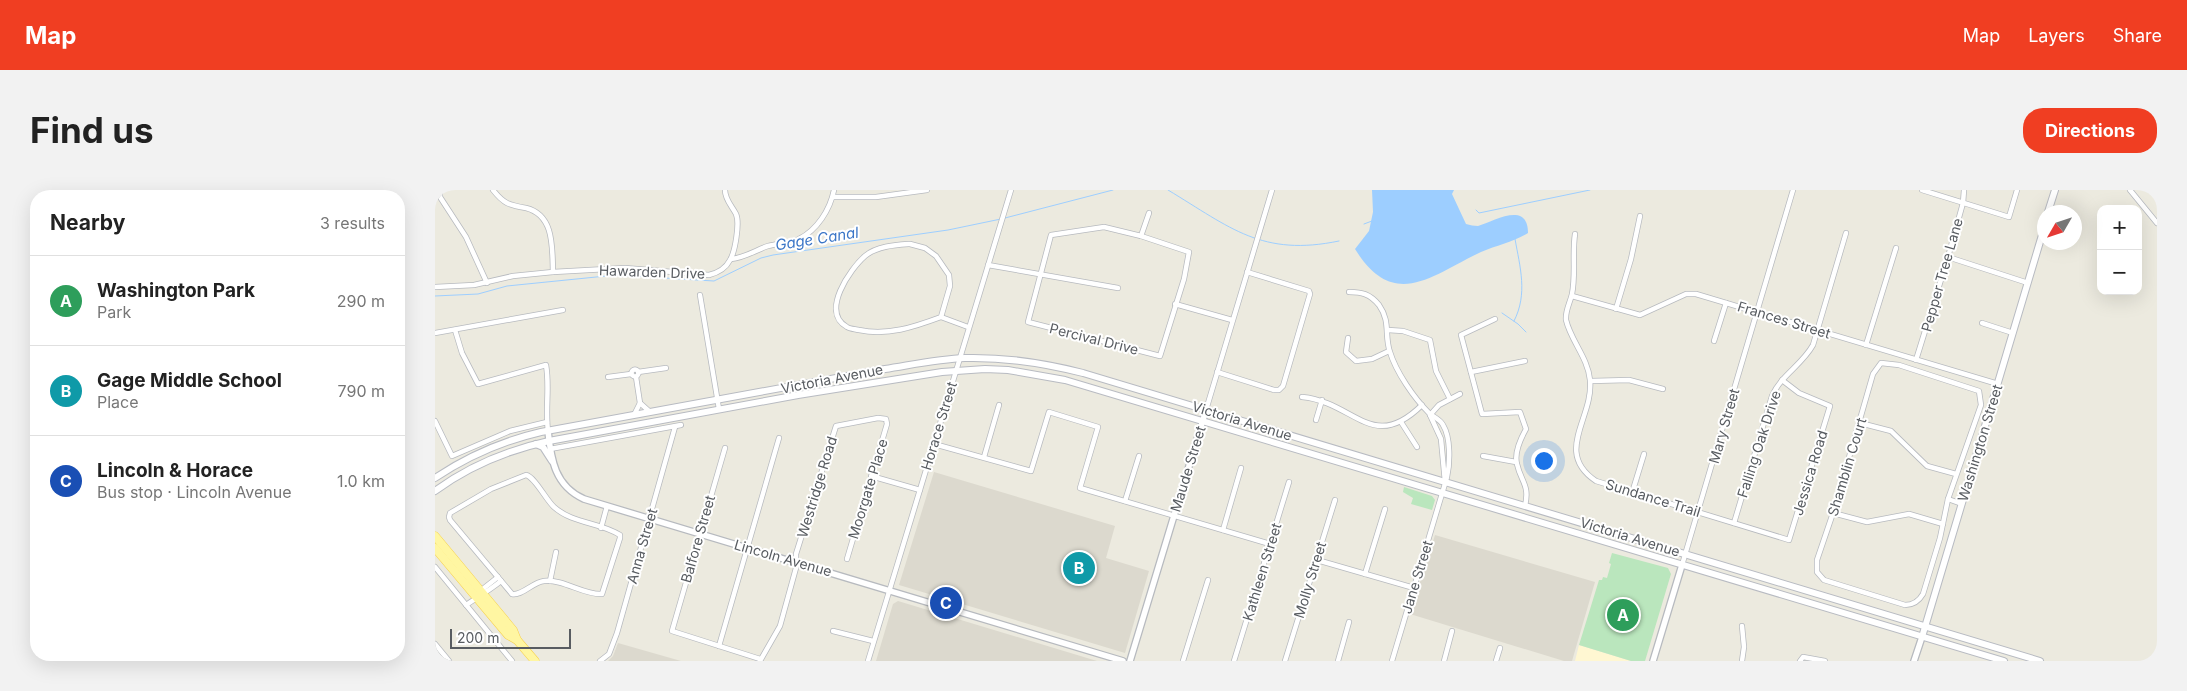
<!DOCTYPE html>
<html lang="en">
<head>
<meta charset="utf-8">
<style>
  body { margin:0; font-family:Inter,sans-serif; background:#f2f2f2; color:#222 }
  .controls { position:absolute; right:15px; top:15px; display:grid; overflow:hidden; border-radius:10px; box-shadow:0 5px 20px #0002 }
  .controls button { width:45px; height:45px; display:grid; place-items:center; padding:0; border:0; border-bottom:1px solid #e0e0e0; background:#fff; color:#222; font:25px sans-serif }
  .compass { position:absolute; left:1602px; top:15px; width:45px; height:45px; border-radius:50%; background:#fff; box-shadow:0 5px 20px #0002; rotate:231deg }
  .scale { position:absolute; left:15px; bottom:12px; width:121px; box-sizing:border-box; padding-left:5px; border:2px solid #585c61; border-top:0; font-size:14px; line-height:18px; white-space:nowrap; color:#585c61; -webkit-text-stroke:4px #fff; paint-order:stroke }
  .you { position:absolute; left:1108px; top:270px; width:18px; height:18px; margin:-12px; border:4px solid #fff; border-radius:50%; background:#1a73e8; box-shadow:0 0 0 8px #1a73e833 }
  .badge { display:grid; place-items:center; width:32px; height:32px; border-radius:50%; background:#f03e22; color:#fff; font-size:16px; font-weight:700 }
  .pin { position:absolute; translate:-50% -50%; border:2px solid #fff; box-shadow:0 1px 5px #0006 }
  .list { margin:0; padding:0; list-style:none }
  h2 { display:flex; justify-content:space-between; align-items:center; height:65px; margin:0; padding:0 20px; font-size:21px }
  h2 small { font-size:16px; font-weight:400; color:#767676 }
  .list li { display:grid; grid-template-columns:32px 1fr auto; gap:15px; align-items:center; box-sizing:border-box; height:90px; padding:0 20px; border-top:1px solid #e0e0e0 }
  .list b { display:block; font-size:19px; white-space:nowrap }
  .list p { margin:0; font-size:16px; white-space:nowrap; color:#767676 }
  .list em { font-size:16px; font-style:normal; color:#767676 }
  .map { position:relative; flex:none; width:1722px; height:471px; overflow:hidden; border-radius:20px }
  header { display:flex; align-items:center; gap:30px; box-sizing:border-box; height:70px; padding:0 25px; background:#f03e22; color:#fff }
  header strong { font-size:24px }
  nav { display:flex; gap:28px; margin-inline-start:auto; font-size:18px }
  .intro { display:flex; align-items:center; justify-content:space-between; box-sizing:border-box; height:120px; padding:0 30px }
  h1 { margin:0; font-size:35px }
  .button { padding:12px 22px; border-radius:20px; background:#f03e22; color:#fff; font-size:18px; font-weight:700 }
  main { display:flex; gap:30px; padding:0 30px }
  aside { flex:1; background:#fff; border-radius:20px; box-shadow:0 5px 20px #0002 }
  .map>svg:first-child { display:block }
  .commercial { fill:#fff7d2 }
  .education { fill:#dcd9ce }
  .green { fill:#bae6bd }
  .water { fill:#9dceff }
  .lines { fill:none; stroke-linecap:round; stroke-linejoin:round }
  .stream { stroke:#9dceff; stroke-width:1 }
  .minor-casing { stroke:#b7babf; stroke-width:6 }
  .tertiary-casing { stroke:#b7babf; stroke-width:8 }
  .secondary-casing { stroke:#b8bbc2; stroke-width:8 }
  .primary-casing { stroke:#f7d24e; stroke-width:9 }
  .minor { stroke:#fff; stroke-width:4.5 }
  .tertiary { stroke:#fff; stroke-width:5.5 }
  .secondary { stroke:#fff; stroke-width:6 }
  .primary { stroke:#fff6a2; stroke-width:8 }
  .labels { text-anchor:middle; stroke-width:4; stroke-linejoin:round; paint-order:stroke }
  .street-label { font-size:14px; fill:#585c61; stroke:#fff }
  .water-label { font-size:15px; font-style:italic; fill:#3b76c7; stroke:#fff }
</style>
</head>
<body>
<header>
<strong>Map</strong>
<nav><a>Map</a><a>Layers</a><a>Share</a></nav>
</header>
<div class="intro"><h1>Find us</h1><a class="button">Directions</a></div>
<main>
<aside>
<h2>Nearby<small>3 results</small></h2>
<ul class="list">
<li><span class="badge" style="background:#2e9e5b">A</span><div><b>Washington Park</b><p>Park</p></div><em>290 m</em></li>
<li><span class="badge" style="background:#0f9aa8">B</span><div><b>Gage Middle School</b><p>Place</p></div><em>790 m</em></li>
<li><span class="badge" style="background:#1a4fb4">C</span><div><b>Lincoln &amp; Horace</b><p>Bus stop · Lincoln Avenue</p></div><em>1.0 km</em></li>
</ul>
</aside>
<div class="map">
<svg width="1722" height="471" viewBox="0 0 1722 471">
  <rect width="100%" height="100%" fill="#eceadf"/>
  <path class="commercial" d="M1144,455L1196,471H1140Z"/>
  <g class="education">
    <path d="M499,282L680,336L671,368L714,381L690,463L464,395Z"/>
    <path d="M1000,345L1160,392L1137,471H1129L975,424Z"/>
    <path d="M463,411L662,471H441L458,414Z"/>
    <path d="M183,453L246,471H173L178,466Z"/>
  </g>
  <g class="green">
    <path d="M969,297L997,306L1000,310L997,320L976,314L978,308L968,302Z"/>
    <path d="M1177,363L1233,378L1236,384L1210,471H1196L1144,455L1164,390H1167L1168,387L1172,388L1176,374L1174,373Z"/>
  </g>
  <path class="water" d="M937,0H1019L1017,4L1031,34C1035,35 1039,36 1043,36C1058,32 1093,10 1093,43C1078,52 1062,55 1046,62C997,85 959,122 920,59L934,41L938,22Z"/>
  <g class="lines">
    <g class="stream">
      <path d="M733,0C796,38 827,67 904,51"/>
      <path d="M1041,20L1044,23L1155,0"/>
      <path d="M570,28L678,0"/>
      <path d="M929,34L937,31"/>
      <path d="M0,106L43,104L72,96L181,85L279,91L326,68L338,65L513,40L566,29"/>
      <path d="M1067,123L1083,134L1091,142"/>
      <path d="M1079,131C1093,104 1085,77 1080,49"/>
    </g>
    <defs>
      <g id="minor">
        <path d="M5,0V7L31,47L52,93"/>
        <path d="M58,0C69,14 74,15 91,18C120,25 117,59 118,82"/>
        <path d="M1487,0L1574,27L1582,0"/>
        <path d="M1695,0L1722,33"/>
        <path d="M398,7H441L492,0"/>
        <path d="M669,37L706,46L754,62L749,89L725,166L593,132L616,45Z"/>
        <path d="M1140,44C1137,64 1141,84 1137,104C1135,113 1130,121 1131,130C1136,151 1153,168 1155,190C1159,228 1118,262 1161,291L1354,350L1395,216L1364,203L1347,190"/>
        <path d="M706,46L714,23"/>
        <path d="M475,54L490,58L501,66L514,85L515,96L506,127C479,137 453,146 424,140C420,139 415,139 412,137C385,122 415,79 430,66C442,56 461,55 475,54Z"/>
        <path d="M1513,67L1593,93"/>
        <path d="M296,69C309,68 321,60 333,56C343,53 355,54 364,49C382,40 395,20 399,0"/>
        <path d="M553,75L683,98"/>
        <path d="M0,97L39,95L78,86L118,82L190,78L274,85C282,83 291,78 295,70C300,62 305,33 301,24C297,16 290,10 290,0"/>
        <path d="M914,102C927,102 935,104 944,115C956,132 949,145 955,162C961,182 979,208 994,223C998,227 1005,229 1008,235C1016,248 1015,273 1012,287L957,471"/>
        <path d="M265,105L284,219"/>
        <path d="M1137,106L1205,125L1251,104H1261L1563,194"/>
        <path d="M740,114L797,130"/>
        <path d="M1181,119L1196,69L1205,26"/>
        <path d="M506,127L533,137"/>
        <path d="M1060,129L1026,145L1047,224L1085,222L1091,239C1086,248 1079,263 1082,274C1086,292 1095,295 1090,316"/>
        <path d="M1547,133L1578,143"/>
        <path d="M20,140L27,163L43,194L111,175C115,197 110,218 113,241"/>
        <path d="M953,140L968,141L995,150L1001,181L1015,209"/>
        <path d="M0,143L128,120"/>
        <path d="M913,148L911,162L921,171L937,169L954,161"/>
        <path d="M1279,151L1291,113"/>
        <path d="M1431,155L1461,58"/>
        <path d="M1481,170L1513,67L1528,13L1529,0"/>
        <path d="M1446,173L1464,175L1544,201L1546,215L1513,309L1505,348L1488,404C1484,411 1479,415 1470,415L1389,390L1382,382V370L1398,323L1438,184Z"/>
        <circle cx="200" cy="183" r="3.5"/>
        <path d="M203,182L231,178"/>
        <path d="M782,182L839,200H844L848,196L875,104L874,101L812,82"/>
        <path d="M1036,182L1090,171"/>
        <path d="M173,187L196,184"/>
        <path d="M201,187L205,213L215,222"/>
        <path d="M1156,191L1194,190L1228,199"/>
        <path d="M867,207C920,212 937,264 987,215"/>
        <path d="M771,220L837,0"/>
        <path d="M199,225L205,213"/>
        <path d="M995,225L1006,249L1010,292"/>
        <path d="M995,225L1004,215L1025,204"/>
        <path d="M881,230L887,210"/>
        <path d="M0,231L17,266L75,241L112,232"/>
        <path d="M966,232L982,257"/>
        <path d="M1425,233L1456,241L1492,276L1521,284"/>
        <path d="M499,254L596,281L614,222L663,237L645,298L835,354"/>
        <path d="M290,258L237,441L325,469"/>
        <path d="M115,259L246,235"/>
        <path d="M1048,266L1081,272"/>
        <path d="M549,267L564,215"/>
        <path d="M91,285C100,287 111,310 119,317C138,334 165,332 185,345V348L167,404C148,405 129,389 109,391C98,392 87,406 77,404L15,330L14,327L15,323L56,299Z"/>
        <path d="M436,286L485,300"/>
        <path d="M1197,303L1209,264"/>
        <path d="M1513,309L1527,314"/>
        <path d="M690,311L704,266"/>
        <path d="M1398,323L1432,332L1474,324L1508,334"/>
        <path d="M1299,333L1337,206C1346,185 1367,175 1378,155L1411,43"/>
        <path d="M166,338L172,316"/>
        <path d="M788,340L806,278"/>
        <path d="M882,370L979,398"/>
        <path d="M1247,375L1358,0"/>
        <path d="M0,377L77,471"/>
        <path d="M930,384L950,319"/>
        <path d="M115,391L121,362"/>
        <path d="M47,403L49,398L63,387"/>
        <path d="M31,415C43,407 55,400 66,391"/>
        <path d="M1307,436L1309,457L1307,471"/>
        <path d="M398,441L438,451"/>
        <path d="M0,454L14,471"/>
        <path d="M284,456L344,248"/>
        <path d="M165,471L174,464L182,443L240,237"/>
        <path d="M325,471L345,436L361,378V364L401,236L443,228L451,229L452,234L412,369"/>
        <path d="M433,471L576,0"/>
        <path d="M748,471L773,390"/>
        <path d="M799,471L854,292"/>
        <path d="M850,471L900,310"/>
        <path d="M903,471L914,432"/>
        <path d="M1009,471L1017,441"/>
        <path d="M1061,471L1065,458"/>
        <path d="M1365,471L1368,467L1390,471"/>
      </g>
      <g id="tertiary">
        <path d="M113,241C116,270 120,296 149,309L688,471"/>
        <path d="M695,471L771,220"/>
        <path d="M1218,471L1247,375"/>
        <path d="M1479,471L1487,447"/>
      </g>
      <g id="secondary">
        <path d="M1613,22L1620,0"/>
        <path d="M101,254L108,257L117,271"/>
        <path d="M0,288C33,266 67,251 106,242L450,179C476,175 503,169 530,168C570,167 609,173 648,183L1605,471"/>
        <path d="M0,301C34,276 73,260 114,251L363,205L507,182L550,179L573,180L630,190L1569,471"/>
        <path d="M1487,447L1610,35"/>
      </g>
      <g id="primary">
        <path d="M0,346L78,440L82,450L100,471"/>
        <path d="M0,358L73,445L82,450"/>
      </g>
    </defs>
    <use href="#minor" class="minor-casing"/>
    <use href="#tertiary" class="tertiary-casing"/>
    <use href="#secondary" class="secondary-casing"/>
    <use href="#primary" class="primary-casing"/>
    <use href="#minor" class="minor"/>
    <use href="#tertiary" class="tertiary"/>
    <use href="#secondary" class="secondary"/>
    <use href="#primary" class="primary"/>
  </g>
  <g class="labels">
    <g class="street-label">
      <text transform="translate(217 82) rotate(2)" y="5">Hawarden Drive</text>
      <text transform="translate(1507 85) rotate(-74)" y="5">Pepper Tree Lane</text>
      <text transform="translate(1349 130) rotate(17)" y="5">Frances Street</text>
      <text transform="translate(659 149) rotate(14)" y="5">Percival Drive</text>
      <text transform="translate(397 189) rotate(-11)" y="5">Victoria Avenue</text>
      <text transform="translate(807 231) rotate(17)" y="5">Victoria Avenue</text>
      <text transform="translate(504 236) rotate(-73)" y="5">Horace Street</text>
      <text transform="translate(1289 236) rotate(-74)" y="5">Mary Street</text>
      <text transform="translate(1545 253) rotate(-73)" y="5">Washington Street</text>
      <text transform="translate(1324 254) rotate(-72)" y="5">Falling Oak Drive</text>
      <text transform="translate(1412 277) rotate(-73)" y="5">Shamblin Court</text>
      <text transform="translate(753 279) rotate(-73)" y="5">Maude Street</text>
      <text transform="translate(1375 283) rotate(-73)" y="5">Jessica Road</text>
      <text transform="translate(382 297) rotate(-73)" y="5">Westridge Road</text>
      <text transform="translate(433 299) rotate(-73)" y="5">Moorgate Place</text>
      <text transform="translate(1218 308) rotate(17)" y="5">Sundance Trail</text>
      <text transform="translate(1195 347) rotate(17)" y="5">Victoria Avenue</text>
      <text transform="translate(263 349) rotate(-74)" y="5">Balfore Street</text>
      <text transform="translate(207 356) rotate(-74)" y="5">Anna Street</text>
      <text transform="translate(348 368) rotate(16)" y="5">Lincoln Avenue</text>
      <text transform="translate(827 382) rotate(-73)" y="5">Kathleen Street</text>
      <text transform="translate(982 387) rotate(-73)" y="5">Jane Street</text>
      <text transform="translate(875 390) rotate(-73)" y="5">Molly Street</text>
    </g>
    <g class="water-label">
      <text transform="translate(382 49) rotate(-9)" y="5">Gage Canal</text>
    </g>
  </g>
</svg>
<div class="controls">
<button>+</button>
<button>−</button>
</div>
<svg class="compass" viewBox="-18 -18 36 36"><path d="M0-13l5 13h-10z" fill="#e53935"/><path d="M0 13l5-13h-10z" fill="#767676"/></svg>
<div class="scale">200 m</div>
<div class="you"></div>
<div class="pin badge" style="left:1188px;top:425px;background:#2e9e5b">A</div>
<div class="pin badge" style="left:644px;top:378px;background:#0f9aa8">B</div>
<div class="pin badge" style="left:511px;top:413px;background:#1a4fb4">C</div>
</div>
</main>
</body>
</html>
